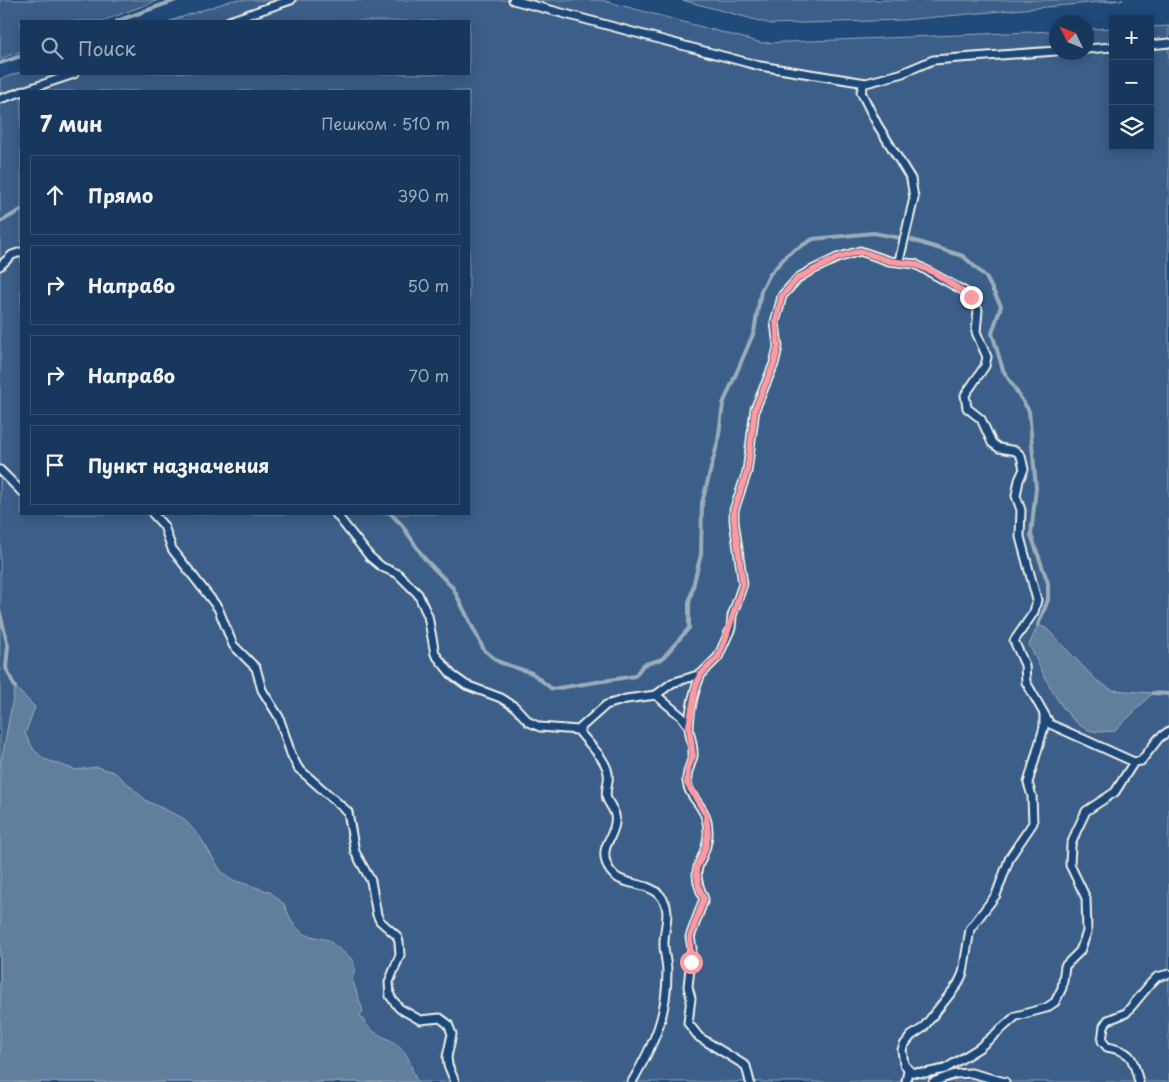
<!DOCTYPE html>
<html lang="ru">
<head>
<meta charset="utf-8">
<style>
  body { margin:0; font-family:"Playpen Sans",sans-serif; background:#244365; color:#f1f3f6 }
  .controls { position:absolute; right:15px; top:15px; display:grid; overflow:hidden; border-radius:0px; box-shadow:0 2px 12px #0003 }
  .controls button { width:45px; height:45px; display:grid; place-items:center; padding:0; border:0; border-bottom:1px solid #365272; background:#17385c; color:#f1f3f6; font:25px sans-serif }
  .compass { position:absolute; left:1049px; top:15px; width:45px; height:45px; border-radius:50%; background:#17385c; box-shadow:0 2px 12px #0003; rotate:313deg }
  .stop { position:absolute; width:15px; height:15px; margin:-11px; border:4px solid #ff9aa2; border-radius:50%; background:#fff }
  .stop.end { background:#ff9aa2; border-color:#fff; box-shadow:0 1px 5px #0008 }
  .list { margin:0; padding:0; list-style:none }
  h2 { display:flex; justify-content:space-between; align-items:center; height:65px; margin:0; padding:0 20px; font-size:21px }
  h2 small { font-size:16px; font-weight:400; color:#9eacbb }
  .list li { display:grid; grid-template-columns:32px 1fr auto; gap:15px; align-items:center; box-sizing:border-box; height:80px; margin:0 10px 10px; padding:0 10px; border:1px solid #365272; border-radius:0px }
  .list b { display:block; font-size:19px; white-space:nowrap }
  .list em { font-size:16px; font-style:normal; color:#9eacbb }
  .icon { flex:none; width:28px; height:28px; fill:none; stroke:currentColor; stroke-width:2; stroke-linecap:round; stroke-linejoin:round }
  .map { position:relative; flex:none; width:1169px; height:1082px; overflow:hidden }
  .search { position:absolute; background:#17385c; box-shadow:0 2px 12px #0003; left:20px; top:20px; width:450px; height:55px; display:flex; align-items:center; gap:12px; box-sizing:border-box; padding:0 18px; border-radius:0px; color:#9eacbb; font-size:19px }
  .panel { position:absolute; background:#17385c; box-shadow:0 2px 12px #0003; left:20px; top:90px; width:450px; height:425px; border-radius:0px }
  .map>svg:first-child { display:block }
  .green { fill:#3a5f88; stroke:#97a8b8; fill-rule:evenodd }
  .water { fill:#627e9d; stroke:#9cacbb }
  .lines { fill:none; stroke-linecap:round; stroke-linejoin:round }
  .stream { stroke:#9cacbb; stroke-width:4 }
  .service-casing { stroke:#f4f1e8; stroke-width:11 }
  .service { stroke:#1f4a7a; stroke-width:7 }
  .route { stroke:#ff9aa2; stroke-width:6 }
</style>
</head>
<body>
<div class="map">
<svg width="1169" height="1082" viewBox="0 0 1169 1082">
  <rect width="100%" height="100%" fill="#1f4a7a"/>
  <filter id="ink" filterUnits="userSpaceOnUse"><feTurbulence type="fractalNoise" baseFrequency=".02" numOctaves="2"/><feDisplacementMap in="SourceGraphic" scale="10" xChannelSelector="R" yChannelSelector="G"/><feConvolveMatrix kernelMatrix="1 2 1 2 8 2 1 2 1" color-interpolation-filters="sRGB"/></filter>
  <g filter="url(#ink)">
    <g class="green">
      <path d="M0,0H159L102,21H21V51L0,59Z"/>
      <path d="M233,0H601L762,43L1056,31V52H1086L1087,29L1113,28V146H1150V27L1169,26V1082H0V79L21,72L469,74V21H170ZM21,91H469V514H21Z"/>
      <path d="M682,0H1123L903,20L771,24Z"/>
    </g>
    <g class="water">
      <path d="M1038,625L1046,628L1096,680L1112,690L1153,693L1115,731C1108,731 1099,733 1092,731C1063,724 1042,670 1029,645Z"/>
      <path d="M15,687L35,707L25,734L34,750L44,759L76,770L97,767L114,772L147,801L183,818L200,837L221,871L230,879L270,892L284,904L292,922L303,934L328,940L353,960L355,969L352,979L363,1011L360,1015C375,1041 389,1034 403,1050C411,1059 411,1072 418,1082H0V768Z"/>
    </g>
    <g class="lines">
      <g class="stream">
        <path d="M117,21L176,0"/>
        <path d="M0,63L21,56"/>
        <path d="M0,222L21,210"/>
        <path d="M912,240L963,256L986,277L1001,306L992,333L1003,370L1029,411L1036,488L1031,535L1048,583V600L1038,625"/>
        <path d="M391,514L402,525L424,558L453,588L484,650L499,662L532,673L552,689L635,676L643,665L662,659L689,628V603L701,554L702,503L718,441L723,404L754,332L761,291L770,274L788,254L813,239L873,233L900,238"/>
        <path d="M0,613L8,646L6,668L15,687"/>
        <path d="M1153,693L1169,694"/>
      </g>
      <defs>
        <g id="service">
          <path d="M513,0L760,66L866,83L900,74L933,60L1056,51"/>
          <path d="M229,21L291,0"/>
          <path d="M1150,45L1169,43"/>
          <path d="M1086,49L1113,47"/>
          <path d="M864,83L861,92L877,124L911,179L914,198L899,261"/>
          <path d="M23,91L74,74"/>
          <path d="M0,99L21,92"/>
          <path d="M0,266L12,255L21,252"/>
          <path d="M0,470L21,491"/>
          <path d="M153,514L164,526L172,549L218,608L233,645L256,668L262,690L279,717L291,754L298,768L348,812L355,852L371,881L377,915L380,921L397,936L399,942L400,955L389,982L390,996L399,1008L420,1020L440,1018L448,1024L452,1034L447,1057L448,1065L455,1082"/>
          <path d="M336,514L370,557L382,567L398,574L418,594L428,616L435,654L452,675L466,685L501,698L515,707L529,722L540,727L578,730L606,705L626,699L656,695L672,683L701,674L718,657L731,628L732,616L743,584L734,521V510L747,472L755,409L774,364L778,347L775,322L779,308L782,296L798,278L808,272L837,258L860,251L889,261L915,264L964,291L971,297L978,310L976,332L987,357L985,366L965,395L967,408L981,419L992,443L999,448L1016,451L1021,456L1024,469L1019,480L1016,496L1021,510L1020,537L1037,600L1034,612L1014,641L1025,665L1026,682L1050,724L1134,762"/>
          <path d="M701,674C694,690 690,708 689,726C689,735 694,746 693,756C691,765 686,772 687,782C689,800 709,806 708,834C706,866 687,861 704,899L690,937L692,948L688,987L691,998L688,1023L699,1037L746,1066L750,1082"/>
          <path d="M656,695L682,717L689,726"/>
          <path d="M1044,714V727L1028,783L1032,796L1033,823L1010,857L996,895L970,929L963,973L958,984L923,1028L911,1036L904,1045L902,1050L904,1064L911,1072L925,1073L945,1069L979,1048L1016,1016L1046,1008L1055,1002L1062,988L1065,966L1080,951L1087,932L1086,898L1070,865L1071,845L1076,832L1086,811L1115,792L1134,762L1141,761L1159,738L1169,731"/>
          <path d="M578,730C588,744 605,757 608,773C610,782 604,790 607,799C611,808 617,812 615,823C613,838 601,846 606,862C614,889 643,879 659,894C674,910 663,927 664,945C664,954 667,962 667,972C667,1017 654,1043 632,1082"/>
          <path d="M906,1082L908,1070"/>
          <path d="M933,1082L955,1074L971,1073L1005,1082"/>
          <path d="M1139,1082C1132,1057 1133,1052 1107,1047L1102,1041L1104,1026L1108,1020L1126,1013L1151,983L1157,977L1169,974"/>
        </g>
      </defs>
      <use href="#service" class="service-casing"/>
      <use href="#service" class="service"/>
    </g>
  </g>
  <g class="lines" filter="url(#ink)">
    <path class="route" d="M691,962L690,937L704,899L699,888L696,869L705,849L708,834L706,815L687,783L688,768L693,756L689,726L696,686L701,674L718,657L724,643L743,584L734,520V510L747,472L755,409L774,364L778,347L776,322L779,308L782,296L798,278L837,258L860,251L889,261L915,264L935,273L971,297"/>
  </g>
</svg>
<div class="controls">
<button>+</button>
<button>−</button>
<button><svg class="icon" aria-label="layers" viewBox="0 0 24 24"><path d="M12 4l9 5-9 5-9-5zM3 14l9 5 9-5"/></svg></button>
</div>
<svg class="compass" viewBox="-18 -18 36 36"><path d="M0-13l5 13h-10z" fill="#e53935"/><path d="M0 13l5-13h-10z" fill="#9eacbb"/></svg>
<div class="stop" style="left:691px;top:962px"></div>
<div class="stop end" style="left:971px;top:297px"></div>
<div class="search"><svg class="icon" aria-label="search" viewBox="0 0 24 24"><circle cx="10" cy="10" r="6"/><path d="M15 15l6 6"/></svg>Поиск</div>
<section class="panel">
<h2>7 мин<small>Пешком · 510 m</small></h2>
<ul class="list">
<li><svg class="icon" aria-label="ahead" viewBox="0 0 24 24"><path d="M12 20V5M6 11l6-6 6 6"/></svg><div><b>Прямо</b></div><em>390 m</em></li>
<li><svg class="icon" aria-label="right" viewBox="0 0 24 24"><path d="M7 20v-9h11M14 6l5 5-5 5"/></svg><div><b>Направо</b></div><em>50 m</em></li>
<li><svg class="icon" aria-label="right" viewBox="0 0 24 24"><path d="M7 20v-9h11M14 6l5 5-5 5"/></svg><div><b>Направо</b></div><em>70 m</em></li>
<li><svg class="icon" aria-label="arrive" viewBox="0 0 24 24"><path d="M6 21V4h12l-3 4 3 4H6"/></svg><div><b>Пункт назначения</b></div></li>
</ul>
</section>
</div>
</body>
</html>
